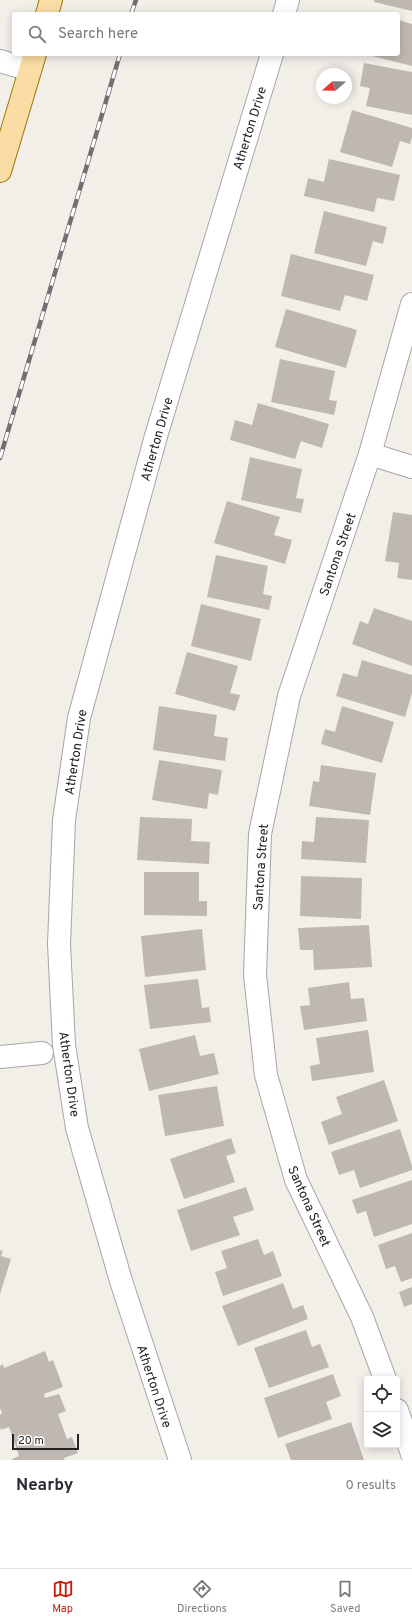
<!DOCTYPE html>
<html lang="en">
<head>
<meta charset="utf-8">
<style>
  body { margin:0; font-family:Overpass,sans-serif; background:#f2f2f3; color:#2b2b33 }
  .controls { position:absolute; right:12px; bottom:12px; display:grid; overflow:hidden; border-radius:4px; box-shadow:0 2px 10px #0003 }
  .controls button { width:36px; height:36px; display:grid; place-items:center; padding:0; border:0; border-bottom:1px solid #e1e1e2; background:#fff; color:#2b2b33; font:20px sans-serif }
  .compass { position:absolute; left:316px; top:68px; width:36px; height:36px; border-radius:50%; background:#fff; box-shadow:0 2px 10px #0003; rotate:250deg }
  .scale { position:absolute; left:12px; bottom:10px; width:67px; box-sizing:border-box; padding-left:4px; border:2px solid #222; border-top:0; font-size:11px; line-height:14px; white-space:nowrap; color:#222; -webkit-text-stroke:3px #fff; paint-order:stroke }
  .list { margin:0; padding:0; list-style:none }
  h2 { display:flex; justify-content:space-between; align-items:center; height:52px; margin:0; padding:0 16px; font-size:17px }
  h2 small { font-size:13px; font-weight:400; color:#7c7c81 }
  .icon { flex:none; width:22px; height:22px; fill:none; stroke:currentColor; stroke-width:2; stroke-linecap:round; stroke-linejoin:round }
  .map { position:relative; flex:none; width:412px; height:1460px; overflow:hidden }
  .search { position:absolute; background:#fff; box-shadow:0 2px 10px #0003; left:12px; right:12px; top:12px; height:44px; display:flex; align-items:center; gap:10px; box-sizing:border-box; padding:0 14px; border-radius:4px; color:#7c7c81; font-size:15px }
  .sheet { height:108px; background:#fff }
  nav { display:flex; justify-content:space-around; align-items:center; box-sizing:border-box; height:56px; border-top:1px solid #e1e1e2; background:#fff; font-size:11px; color:#7c7c81 }
  nav a { display:grid; justify-items:center; gap:2px }
  nav .on { color:#cf1404 }
  .map>svg:first-child { display:block }
  .building { fill:#bfb8b2 }
  .lines { fill:none; stroke-linecap:round; stroke-linejoin:round }
  .minor-casing { stroke:#a6a6a6; stroke-width:24 }
  .major-casing { stroke:#9c7603; stroke-width:24 }
  .minor { stroke:#fff; stroke-width:22 }
  .major { stroke:#fadca5; stroke-width:22 }
  .rail-casing { stroke:#707070; stroke-width:4.5 }
  .rail { stroke:#fff; stroke-width:3; stroke-dasharray:9; stroke-linecap:butt }
  .labels { text-anchor:middle; stroke-width:3; stroke-linejoin:round; paint-order:stroke }
  .street-label { font-size:13px; fill:#222; stroke:#fff }
</style>
</head>
<body>
<div class="map">
<svg width="412" height="1460" viewBox="0 0 412 1460">
  <rect width="100%" height="100%" fill="#f2efe9"/>
  <g class="building">
    <path d="M374,0H412V11L374,2Z"/>
    <path d="M398,20L412,24V66L368,55L398,54Z"/>
    <path d="M364,63L412,72V115L366,106L370,88L360,86Z"/>
    <path d="M352,110L412,128V137L410,144L400,141L392,167L340,152Z"/>
    <path d="M329,159L400,175L394,201L377,198L374,212L304,196L308,178L324,182Z"/>
    <path d="M324,211L387,227L383,244L373,241L366,266L314,253Z"/>
    <path d="M291,254L374,275L367,301L345,295L340,311L281,296Z"/>
    <path d="M286,309L357,330L346,368L275,347Z"/>
    <path d="M280,359L335,371L329,400L337,401L334,415L271,402Z"/>
    <path d="M258,403L329,424L322,448L301,441L295,459L230,440L235,420L252,425Z"/>
    <path d="M250,457L302,469L296,498L304,499L301,513L241,500Z"/>
    <path d="M227,501L280,517L274,535L292,540L285,564L214,543Z"/>
    <path d="M393,512L412,515V580L397,578L399,563L385,561Z"/>
    <path d="M216,555L268,566L263,594L272,596L269,610L207,597Z"/>
    <path d="M201,604L261,619L251,661L191,646Z"/>
    <path d="M374,608L412,621V666L352,644L360,621L368,624Z"/>
    <path d="M187,652L238,666L230,693L240,695L235,711L175,694Z"/>
    <path d="M362,660L412,675V693L405,717L336,696L343,673L357,677Z"/>
    <path d="M159,706L217,715L214,736L228,738L225,761L153,750Z"/>
    <path d="M342,706L394,722L382,763L321,744L325,729L335,732Z"/>
    <path d="M159,760L222,770L218,795L209,793L207,809L152,800Z"/>
    <path d="M321,765L376,773L370,815L309,806L313,781L319,782Z"/>
    <path d="M140,817L192,819L191,841L210,842L209,864L137,860Z"/>
    <path d="M316,817L369,820L366,863L301,859L302,841L314,842Z"/>
    <path d="M144,872H199V901H207V916L144,915Z"/>
    <path d="M301,876L362,878L361,919L300,916Z"/>
    <path d="M369,925L372,967L314,970L313,950H300L298,928Z"/>
    <path d="M202,929L206,970L145,977L141,936Z"/>
    <path d="M198,979L202,1008L209,1007L211,1022L150,1029L144,985Z"/>
    <path d="M349,982L351,999L364,998L367,1021L304,1030L300,1006L310,1005L308,988Z"/>
    <path d="M368,1030L374,1072L312,1081L310,1066L320,1064L316,1038Z"/>
    <path d="M195,1035L200,1056L214,1053L219,1074L149,1091L139,1049Z"/>
    <path d="M384,1080L398,1121L329,1145L321,1122L342,1114L336,1097Z"/>
    <path d="M217,1086L224,1126L165,1136L158,1095Z"/>
    <path d="M400,1129L412,1166V1170L360,1188L354,1170L339,1175L331,1152Z"/>
    <path d="M231,1138L236,1153L226,1156L235,1182L184,1199L170,1159Z"/>
    <path d="M412,1180V1224L374,1237L366,1211L357,1214L352,1200Z"/>
    <path d="M246,1187L254,1210L233,1217L240,1235L191,1251L177,1210Z"/>
    <path d="M412,1233V1278L401,1282L395,1266L386,1269L378,1245Z"/>
    <path d="M258,1239L264,1255L273,1251L282,1276L223,1296L215,1272L227,1268L221,1251Z"/>
    <path d="M0,1250L3,1251L1,1256L11,1259L0,1294Z"/>
    <path d="M283,1283L293,1309L303,1305L308,1319L238,1346L222,1306Z"/>
    <path d="M412,1287V1304L404,1307L399,1292Z"/>
    <path d="M306,1330L312,1347L320,1344L329,1367L269,1388L254,1348Z"/>
    <path d="M45,1351L49,1362L53,1360L63,1387L44,1394L45,1398L59,1394L66,1411L58,1414L67,1439L72,1437L78,1453L64,1458L65,1460H12V1459L19,1456L9,1427L1,1430L0,1427V1415L2,1413L0,1408V1366L3,1364L4,1368Z"/>
    <path d="M333,1374L341,1396L326,1402L332,1419L278,1438L264,1398Z"/>
    <path d="M351,1422L364,1460H291L285,1444Z"/>
  </g>
  <g class="lines">
    <defs>
      <g id="minor">
        <path d="M284,14L288,0"/>
        <path d="M0,61L30,70"/>
        <path d="M370,454L412,467"/>
        <path d="M0,1057L42,1053"/>
        <path d="M385,1379L362,1317L296,1180L266,1075L255,975L260,834L289,696L370,454L412,304"/>
        <path d="M397,1410L412,1454"/>
        <path d="M180,1460L121,1281L77,1128L64,1045L59,944L64,820L79,718L156,436L272,54"/>
      </g>
      <g id="major">
        <path d="M47,14L51,0"/>
        <path d="M0,171L35,54"/>
      </g>
    </defs>
    <use href="#minor" class="minor-casing"/>
    <use href="#major" class="major-casing"/>
    <use href="#minor" class="minor"/>
    <use href="#major" class="major"/>
    <defs>
      <g id="rail">
        <path d="M131,14L136,0"/>
        <path d="M0,458L120,54"/>
      </g>
    </defs>
    <use href="#rail" class="rail-casing"/>
    <use href="#rail" class="rail"/>
  </g>
  <g class="labels">
    <g class="street-label">
      <text transform="translate(249 128) rotate(-73)" y="5">Atherton Drive</text>
      <text transform="translate(156 439) rotate(-74)" y="5">Atherton Drive</text>
      <text transform="translate(337 554) rotate(-71)" y="5">Santona Street</text>
      <text transform="translate(75 752) rotate(-81)" y="5">Atherton Drive</text>
      <text transform="translate(260 867) rotate(-86)" y="5">Santona Street</text>
      <text transform="translate(70 1074) rotate(82)" y="5">Atherton Drive</text>
      <text transform="translate(310 1206) rotate(66)" y="5">Santona Street</text>
      <text transform="translate(155 1386) rotate(72)" y="5">Atherton Drive</text>
    </g>
  </g>
</svg>
<div class="controls">
<button><svg class="icon" aria-label="locate" viewBox="0 0 24 24"><circle cx="12" cy="12" r="6"/><path d="M12 2v4M12 18v4M2 12h4M18 12h4"/></svg></button>
<button><svg class="icon" aria-label="layers" viewBox="0 0 24 24"><path d="M12 4l9 5-9 5-9-5zM3 14l9 5 9-5"/></svg></button>
</div>
<svg class="compass" viewBox="-18 -18 36 36"><path d="M0-13l5 13h-10z" fill="#e53935"/><path d="M0 13l5-13h-10z" fill="#7c7c81"/></svg>
<div class="scale">20 m</div>
<div class="search"><svg class="icon" aria-label="search" viewBox="0 0 24 24"><circle cx="10" cy="10" r="6"/><path d="M15 15l6 6"/></svg>Search here</div>
</div>
<section class="sheet">
<h2>Nearby<small>0 results</small></h2>
<ul class="list">
</ul>
</section>
<nav>
<a class="on"><svg class="icon" aria-label="map" viewBox="0 0 24 24"><path d="M3 6l6-2 6 2 6-2v14l-6 2-6-2-6 2zM9 4v14M15 6v14"/></svg>Map</a>
<a><svg class="icon" aria-label="directions" viewBox="0 0 24 24"><path d="M12 3l9 9-9 9-9-9zM9 14v-3h6M13 9l2 2-2 2"/></svg>Directions</a>
<a><svg class="icon" aria-label="saved" viewBox="0 0 24 24"><path d="M7 4h10v16l-5-4-5 4z"/></svg>Saved</a>
</nav>
</body>
</html>
